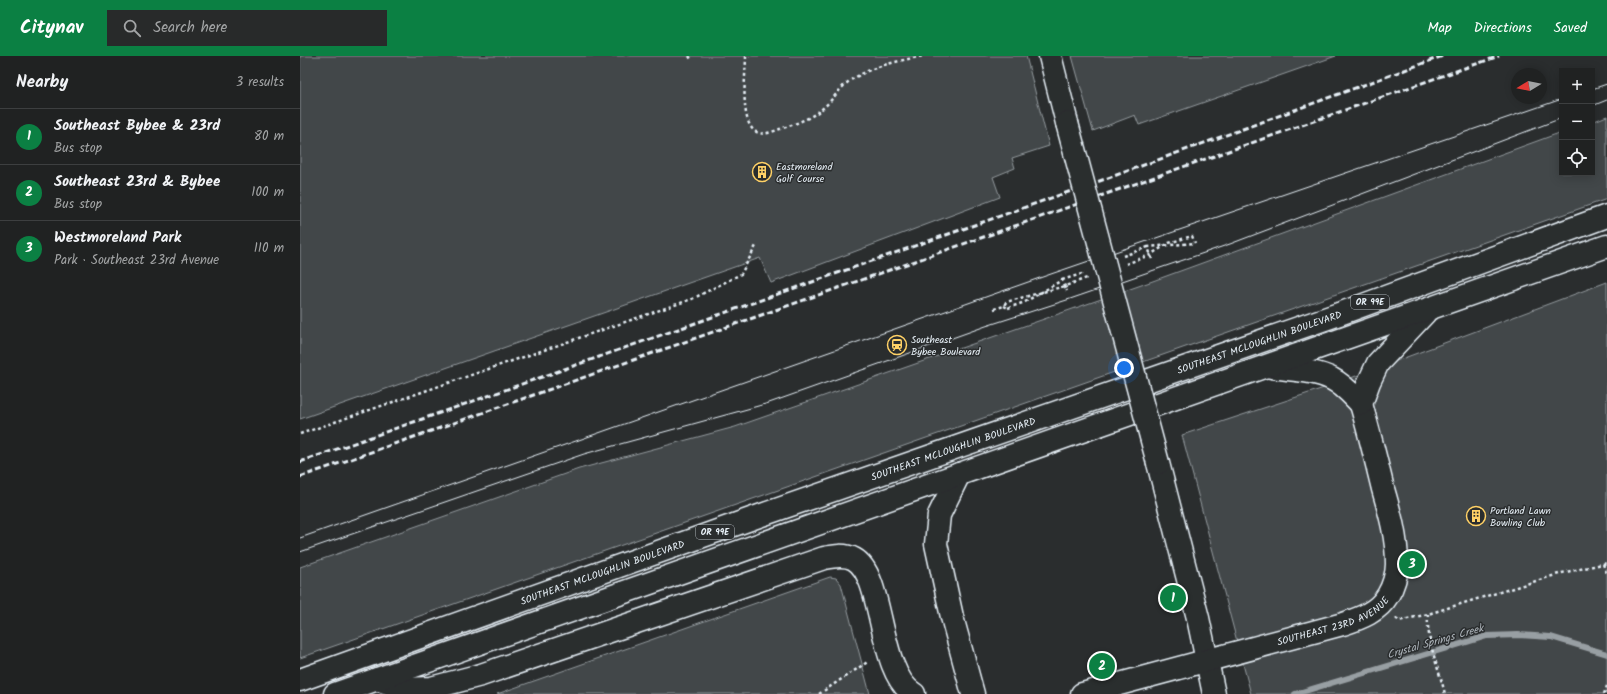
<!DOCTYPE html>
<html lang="en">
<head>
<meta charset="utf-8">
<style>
  body { margin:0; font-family:Kalam,sans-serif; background:#282a2a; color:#f1f3f6 }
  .controls { position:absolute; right:12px; top:12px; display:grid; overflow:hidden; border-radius:0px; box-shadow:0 2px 10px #0003 }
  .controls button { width:36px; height:36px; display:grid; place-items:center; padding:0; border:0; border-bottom:1px solid #3d3f40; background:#202222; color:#f1f3f6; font:20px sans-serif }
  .compass { position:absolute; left:1211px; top:12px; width:36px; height:36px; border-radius:50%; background:#202222; box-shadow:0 2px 10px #0003; rotate:260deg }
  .you { position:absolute; left:824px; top:312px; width:14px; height:14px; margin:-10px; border:3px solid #fff; border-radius:50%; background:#1a73e8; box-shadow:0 0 0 6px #1a73e833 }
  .badge { display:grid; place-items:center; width:26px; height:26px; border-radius:50%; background:#0b8043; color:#fff; font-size:13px; font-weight:700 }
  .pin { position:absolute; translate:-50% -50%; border:2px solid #fff; box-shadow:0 1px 4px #0006 }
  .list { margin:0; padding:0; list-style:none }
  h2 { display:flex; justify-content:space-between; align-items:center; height:52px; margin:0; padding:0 16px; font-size:17px }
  h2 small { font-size:13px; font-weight:400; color:#a2a4a5 }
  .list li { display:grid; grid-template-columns:26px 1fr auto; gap:12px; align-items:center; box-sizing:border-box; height:56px; padding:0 16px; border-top:1px solid #3d3f40 }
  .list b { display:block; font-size:15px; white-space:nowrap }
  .list p { margin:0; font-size:13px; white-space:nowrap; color:#a2a4a5 }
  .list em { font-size:13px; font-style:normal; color:#a2a4a5 }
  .icon { flex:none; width:22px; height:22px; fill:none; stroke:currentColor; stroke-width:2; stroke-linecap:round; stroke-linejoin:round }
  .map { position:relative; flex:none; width:1307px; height:638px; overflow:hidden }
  header { display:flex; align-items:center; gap:24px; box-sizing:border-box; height:56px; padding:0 20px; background:#0b8043; color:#fff }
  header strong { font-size:19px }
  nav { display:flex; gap:22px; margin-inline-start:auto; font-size:14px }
  .search { width:280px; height:36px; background:#282a2a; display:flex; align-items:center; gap:10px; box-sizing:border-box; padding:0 14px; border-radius:0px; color:#a2a4a5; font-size:15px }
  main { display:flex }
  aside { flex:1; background:#202222 }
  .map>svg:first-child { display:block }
  .green { fill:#424648; stroke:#959ca0 }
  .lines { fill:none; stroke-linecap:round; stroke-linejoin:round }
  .stream { stroke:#989fa3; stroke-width:6 }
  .secondary-casing { stroke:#e8f1f8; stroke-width:25 }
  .trunk-casing { stroke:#e8f1f8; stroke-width:25 }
  .path { stroke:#e8f1f8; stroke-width:2.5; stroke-dasharray:3 3; stroke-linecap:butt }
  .secondary { stroke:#2a2d2e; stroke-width:22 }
  .trunk { stroke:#2a2d2e; stroke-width:22 }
  .tram { stroke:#e8f1f8; stroke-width:1 }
  .rail { stroke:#e8f1f8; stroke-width:3; stroke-dasharray:6 3; stroke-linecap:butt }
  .secondary-bridge-casing { stroke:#e8f1f8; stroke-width:25; stroke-linecap:butt }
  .path-bridge { stroke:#e8f1f8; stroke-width:2.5; stroke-dasharray:3 3; stroke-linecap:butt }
  .secondary-bridge { stroke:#2a2d2e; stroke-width:22 }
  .labels { text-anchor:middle; stroke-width:3; stroke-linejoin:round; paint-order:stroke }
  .shield { fill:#2a2d2e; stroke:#afb6bb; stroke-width:1 }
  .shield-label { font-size:9px; font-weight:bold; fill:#e8f1f8 }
  .poi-label { font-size:10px; fill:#e8f1f8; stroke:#2a2d2e; text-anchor:start }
  .street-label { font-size:10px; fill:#e8f1f8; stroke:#2a2d2e }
  .water-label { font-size:11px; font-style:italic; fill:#acb3b9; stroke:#2a2d2e }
</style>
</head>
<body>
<header>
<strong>Citynav</strong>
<div class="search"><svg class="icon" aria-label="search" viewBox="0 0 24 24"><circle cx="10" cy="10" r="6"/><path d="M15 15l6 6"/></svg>Search here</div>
<nav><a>Map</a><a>Directions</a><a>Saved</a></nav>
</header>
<main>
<aside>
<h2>Nearby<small>3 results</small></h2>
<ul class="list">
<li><span class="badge">1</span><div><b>Southeast Bybee &amp; 23rd</b><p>Bus stop</p></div><em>80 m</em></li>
<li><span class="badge">2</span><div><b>Southeast 23rd &amp; Bybee</b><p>Bus stop</p></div><em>100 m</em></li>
<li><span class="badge">3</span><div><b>Westmoreland Park</b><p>Park · Southeast 23rd Avenue</p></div><em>110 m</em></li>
</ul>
</aside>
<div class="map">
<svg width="1307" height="638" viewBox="0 0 1307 638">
  <rect width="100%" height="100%" fill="#2a2d2e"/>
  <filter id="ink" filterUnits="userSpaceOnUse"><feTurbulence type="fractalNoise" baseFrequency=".025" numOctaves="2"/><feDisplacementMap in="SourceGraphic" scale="8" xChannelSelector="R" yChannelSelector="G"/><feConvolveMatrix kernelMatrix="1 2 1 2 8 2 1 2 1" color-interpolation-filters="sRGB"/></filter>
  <g filter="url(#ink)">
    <g class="green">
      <path d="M0,0H726L749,90L712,102L715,112L693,121L700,141L471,227L460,202L0,363Z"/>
      <path d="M772,0H1036L839,69L835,59L793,75Z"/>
      <path d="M1307,60V143L0,602V511L279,413L435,371L850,226L1262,76V117H1292V66Z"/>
      <path d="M1307,226V638H951L882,379L1024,332Z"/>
      <path d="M530,521L536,522L541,528L570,638H197Z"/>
    </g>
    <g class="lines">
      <path class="stream" d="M995,638L1187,580L1218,579L1251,581L1307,598"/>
      <defs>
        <g id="secondary">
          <path d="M750,0L767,67"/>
          <path d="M858,407L898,562L914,638"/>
          <path id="s1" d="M782,638L1043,568C1061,562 1078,556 1088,539C1093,531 1097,518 1097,508C1097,482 1090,457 1083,433C1076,404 1069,376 1061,348"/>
        </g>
        <g id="trunk">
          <path d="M971,311C990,314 1015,314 1032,323C1044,329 1052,339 1061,348L1069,326L1078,307L1125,257"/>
          <path d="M659,418L639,459L636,488L652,561L673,638"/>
          <path d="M77,623L104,633L131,632L181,619L524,502C534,500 545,498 554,503C585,520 577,616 614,638"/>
          <path id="s2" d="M0,624L459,460L1039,258L1307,160"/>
          <path d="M35,638L1307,190"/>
        </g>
      </defs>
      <use href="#secondary" class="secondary-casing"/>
      <use href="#trunk" class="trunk-casing"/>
      <g class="path">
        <path d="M389,0L391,3"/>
        <path d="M446,0C446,17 438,72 459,77C465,79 474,75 480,73C495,68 510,63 523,52C533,44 540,31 551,24C572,10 598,5 623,0"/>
        <path d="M850,199L852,203"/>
        <path d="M823,200L848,191"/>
        <path d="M826,208L850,199L869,187L892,180L895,187"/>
        <path d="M762,224L785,217"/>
        <path d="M765,230L767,235"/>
        <path d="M704,250L708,252"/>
        <path d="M694,253L704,250L706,246L765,230L787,222"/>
        <path d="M0,378L392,243L441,218L457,188"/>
        <path d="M1303,508L1307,519"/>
        <path d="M1128,558C1126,585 1139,612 1145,638"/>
        <path d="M1096,562L1099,565L1128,558L1262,517L1307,507"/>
        <path d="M519,638L569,605"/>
        <path d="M1304,638L1307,630"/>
      </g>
      <use href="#secondary" class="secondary"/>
      <use href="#trunk" class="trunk"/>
      <g class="tram">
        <path d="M1292,33L1307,28"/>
        <path d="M1292,50L1307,44"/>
        <path d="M0,482L751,218L1262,43"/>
        <path d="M0,496L284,398L469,347L686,270L770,243L930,188L1262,62"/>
      </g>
      <g class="rail">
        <path d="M0,406L811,121L1143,0"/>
        <path d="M0,421L1199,0"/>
      </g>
      <defs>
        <path id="secondary-bridge" d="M767,67L858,407"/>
      </defs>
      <use href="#secondary-bridge" class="secondary-bridge-casing"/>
      <g class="path-bridge">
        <path d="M852,203L848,191L895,187"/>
        <path d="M708,252L725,246L762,224L767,235"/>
      </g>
      <use href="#secondary-bridge" class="secondary-bridge"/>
    </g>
  </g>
  <defs>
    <symbol id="building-ring" viewBox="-11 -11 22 22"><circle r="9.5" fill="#2a2d2e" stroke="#ffd166" stroke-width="1.5"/><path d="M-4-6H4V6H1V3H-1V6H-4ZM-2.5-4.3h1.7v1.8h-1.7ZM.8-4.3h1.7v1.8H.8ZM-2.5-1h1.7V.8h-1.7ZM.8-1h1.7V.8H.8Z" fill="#ffd166"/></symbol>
    <symbol id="station-ring" viewBox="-11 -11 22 22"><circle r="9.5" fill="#2a2d2e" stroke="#ffd166" stroke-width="1.5"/><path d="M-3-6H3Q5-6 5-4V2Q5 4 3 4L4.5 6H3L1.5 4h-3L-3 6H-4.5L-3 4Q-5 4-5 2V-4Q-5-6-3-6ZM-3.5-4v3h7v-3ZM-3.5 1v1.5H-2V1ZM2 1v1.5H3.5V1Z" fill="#ffd166"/></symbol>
  </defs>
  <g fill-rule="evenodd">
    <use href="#building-ring" x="451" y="105" width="22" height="22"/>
    <use href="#station-ring" x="586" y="278" width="22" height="22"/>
    <use href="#building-ring" x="1165" y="449" width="22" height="22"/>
  </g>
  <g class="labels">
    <g class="shield">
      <rect x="1051" y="239" width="38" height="14" rx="3"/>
      <rect x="396" y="469" width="38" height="14" rx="3"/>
    </g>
    <g class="shield-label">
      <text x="1070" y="249">OR 99E</text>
      <text x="415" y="479">OR 99E</text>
    </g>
    <g class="poi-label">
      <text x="476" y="114">Eastmoreland<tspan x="476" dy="12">Golf Course</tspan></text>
      <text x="611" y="287">Southeast<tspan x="611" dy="12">Bybee Boulevard</tspan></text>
      <text x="1190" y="458">Portland Lawn<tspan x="1190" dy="12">Bowling Club</tspan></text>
    </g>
    <g class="street-label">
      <text dy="4" stroke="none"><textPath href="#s2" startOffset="1017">SOUTHEAST MCLOUGHLIN BOULEVARD</textPath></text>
      <text dy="4" stroke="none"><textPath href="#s2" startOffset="693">SOUTHEAST MCLOUGHLIN BOULEVARD</textPath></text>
      <text dy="4" stroke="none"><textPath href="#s2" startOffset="321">SOUTHEAST MCLOUGHLIN BOULEVARD</textPath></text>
      <text dy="4" stroke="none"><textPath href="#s1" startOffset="262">SOUTHEAST 23RD AVENUE</textPath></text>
    </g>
    <g class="water-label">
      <text transform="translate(1135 585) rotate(-16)" y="4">Crystal Springs Creek</text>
    </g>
  </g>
</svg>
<div class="controls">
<button>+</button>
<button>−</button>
<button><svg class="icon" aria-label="locate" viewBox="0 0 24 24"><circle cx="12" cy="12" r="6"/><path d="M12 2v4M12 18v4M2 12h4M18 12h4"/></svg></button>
</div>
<svg class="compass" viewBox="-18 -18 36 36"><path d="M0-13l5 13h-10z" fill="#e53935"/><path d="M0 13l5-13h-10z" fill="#a2a4a5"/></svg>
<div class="you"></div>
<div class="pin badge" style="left:873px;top:542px">1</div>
<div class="pin badge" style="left:802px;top:610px">2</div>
<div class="pin badge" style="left:1112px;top:508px">3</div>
</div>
</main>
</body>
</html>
